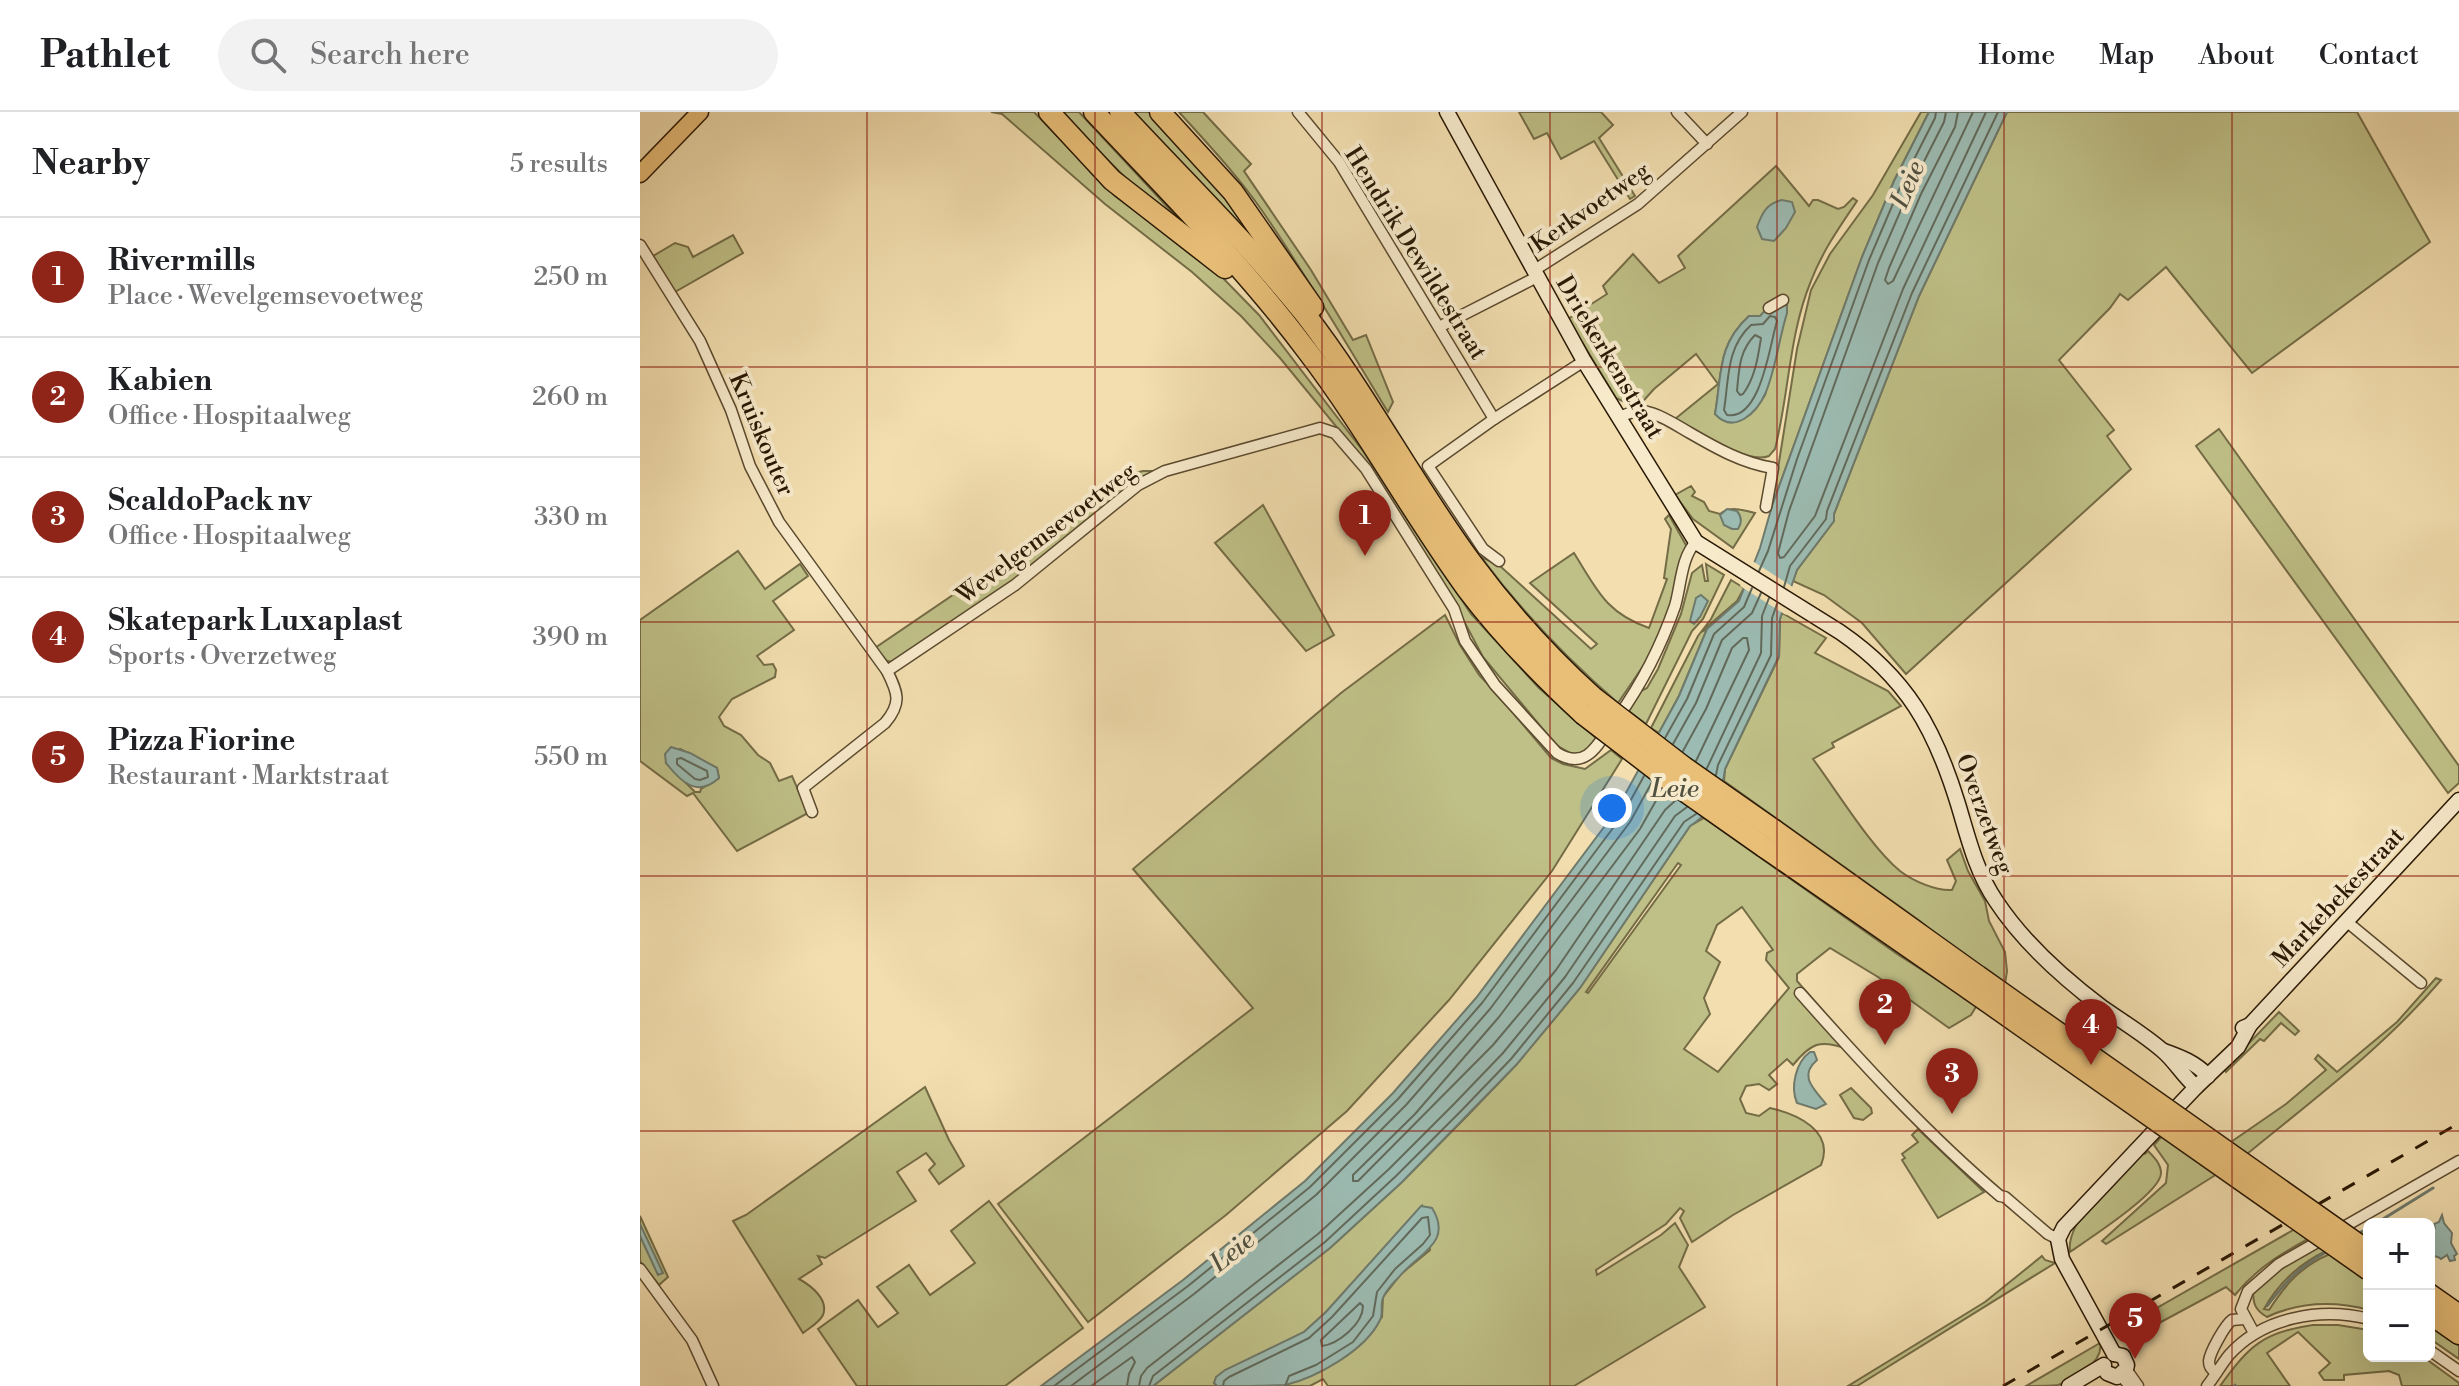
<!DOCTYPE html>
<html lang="en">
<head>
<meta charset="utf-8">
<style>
  body { margin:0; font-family:"Libre Bodoni",serif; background:#f2f2f2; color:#202124 }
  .controls { position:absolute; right:24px; bottom:24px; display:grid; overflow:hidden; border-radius:12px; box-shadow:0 8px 32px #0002 }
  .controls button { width:72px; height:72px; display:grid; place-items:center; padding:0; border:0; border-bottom:2px solid #e0e0e0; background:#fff; color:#202124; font:40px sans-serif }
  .you { position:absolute; left:972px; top:696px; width:28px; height:28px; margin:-20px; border:6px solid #fff; border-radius:50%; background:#1a73e8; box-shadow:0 0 0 12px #1a73e833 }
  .badge { display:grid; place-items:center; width:52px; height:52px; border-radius:50%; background:#8f2418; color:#fff; font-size:26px; font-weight:700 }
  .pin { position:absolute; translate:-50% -66px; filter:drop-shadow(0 2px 4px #0008) }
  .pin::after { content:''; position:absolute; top:42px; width:28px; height:24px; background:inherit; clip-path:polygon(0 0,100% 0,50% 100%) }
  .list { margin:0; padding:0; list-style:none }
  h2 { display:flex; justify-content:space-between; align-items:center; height:104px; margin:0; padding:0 32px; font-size:34px }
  h2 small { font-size:26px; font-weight:400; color:#757577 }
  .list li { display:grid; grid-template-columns:52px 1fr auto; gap:24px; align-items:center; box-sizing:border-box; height:120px; padding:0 32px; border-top:2px solid #e0e0e0 }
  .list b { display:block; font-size:30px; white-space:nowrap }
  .list p { margin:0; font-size:26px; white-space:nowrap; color:#757577 }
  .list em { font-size:26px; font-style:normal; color:#757577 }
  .icon { flex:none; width:44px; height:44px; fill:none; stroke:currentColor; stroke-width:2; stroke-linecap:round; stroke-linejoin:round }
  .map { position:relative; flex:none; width:1819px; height:1274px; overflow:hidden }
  header { display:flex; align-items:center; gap:48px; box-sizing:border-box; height:112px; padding:0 40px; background:#fff; border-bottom:2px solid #e0e0e0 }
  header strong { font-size:38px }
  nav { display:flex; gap:44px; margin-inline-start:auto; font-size:28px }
  .search { width:560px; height:72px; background:#f2f2f2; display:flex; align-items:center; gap:20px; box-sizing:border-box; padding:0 28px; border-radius:44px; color:#757577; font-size:30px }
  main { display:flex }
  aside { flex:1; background:#fff }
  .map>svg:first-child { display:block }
  .green { fill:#bfc087; stroke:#746c46; stroke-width:2; fill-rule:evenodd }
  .water { fill:#9cbbb2; stroke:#6e7a6c; stroke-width:2 }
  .pier { fill:#f2deaf }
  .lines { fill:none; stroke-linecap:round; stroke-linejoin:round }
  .shore { stroke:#626a5b; stroke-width:2 }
  .stream { stroke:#6e7a6c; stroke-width:3 }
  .street-casing { stroke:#5b4a2f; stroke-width:13 }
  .secondary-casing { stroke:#291804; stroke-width:17 }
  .primary-casing { stroke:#291804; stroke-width:19 }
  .highway-casing { stroke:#291804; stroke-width:23 }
  .street { stroke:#f7eacb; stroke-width:10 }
  .secondary { stroke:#f7eacb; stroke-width:14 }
  .primary { stroke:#e9bf78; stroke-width:16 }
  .highway { stroke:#e9bf78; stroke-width:20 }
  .rail { stroke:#291804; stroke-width:3; stroke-dasharray:14 14; stroke-linecap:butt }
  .highway-bridge-casing { stroke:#291804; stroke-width:23; stroke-linecap:butt }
  .highway-bridge { stroke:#e9bf78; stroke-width:20 }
  .grid { fill:none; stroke:#8f2418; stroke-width:2; stroke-opacity:0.55 }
  .labels { text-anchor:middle; stroke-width:8; stroke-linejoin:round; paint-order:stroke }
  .street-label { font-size:24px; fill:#291804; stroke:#f7eacb }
  .water-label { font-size:26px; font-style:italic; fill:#515141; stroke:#f7eacb }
</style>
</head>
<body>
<header>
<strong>Pathlet</strong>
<div class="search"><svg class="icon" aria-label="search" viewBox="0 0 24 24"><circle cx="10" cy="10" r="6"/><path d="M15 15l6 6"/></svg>Search here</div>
<nav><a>Home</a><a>Map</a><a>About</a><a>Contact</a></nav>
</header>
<main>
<aside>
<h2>Nearby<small>5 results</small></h2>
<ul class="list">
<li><span class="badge">1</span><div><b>Rivermills</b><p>Place · Wevelgemsevoetweg</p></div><em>250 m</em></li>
<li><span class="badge">2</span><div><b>Kabien</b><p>Office · Hospitaalweg</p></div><em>260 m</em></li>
<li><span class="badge">3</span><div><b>ScaldoPack nv</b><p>Office · Hospitaalweg</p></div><em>330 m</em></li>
<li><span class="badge">4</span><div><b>Skatepark Luxaplast</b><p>Sports · Overzetweg</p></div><em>390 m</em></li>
<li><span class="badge">5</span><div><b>Pizza Fiorine</b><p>Restaurant · Marktstraat</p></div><em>550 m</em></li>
</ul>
</aside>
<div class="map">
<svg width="1819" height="1274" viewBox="0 0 1819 1274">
  <rect width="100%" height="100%" fill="#f2deaf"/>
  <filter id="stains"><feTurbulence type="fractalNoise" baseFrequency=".0025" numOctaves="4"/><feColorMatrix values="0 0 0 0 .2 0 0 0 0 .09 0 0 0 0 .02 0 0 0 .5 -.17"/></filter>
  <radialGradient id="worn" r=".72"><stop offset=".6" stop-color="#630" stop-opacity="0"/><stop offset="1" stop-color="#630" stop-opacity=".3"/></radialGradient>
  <g class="green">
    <path d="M351,0H394L475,84L577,160L619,203L723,339L831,502L899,576L956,626L944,641L934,643L916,633L843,545L803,470L718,341L640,246L601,204L552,160L465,92L362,2Z"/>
    <path d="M419,0H439L548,117L496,76Z"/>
    <path d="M492,0H514L596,96L620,137Z"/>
    <path d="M539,0H563L611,52L604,59L671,158L713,228L726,223L753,290L748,300C707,233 667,164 623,100C598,64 568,32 539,0Z"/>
    <path d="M879,0H961L973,13L959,26L995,84L990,87L954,29L921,47L907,21L894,27Z"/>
    <path d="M1281,0H1289L1254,69L1222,145L1132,394L1157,237L1171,178L1190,142L1233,83Z"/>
    <path d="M1367,0H1717L1790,130L1612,261L1526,155L1488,188L1480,182L1470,196L1419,248L1474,318L1467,324L1491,357L1266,562L1222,511L1184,483L1153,469L1157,458L1194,409V402L1279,184Z"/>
    <path d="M1136,54L1169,94L1173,88H1178L1198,97L1204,95L1213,86L1217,89C1200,114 1182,140 1171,169C1149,222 1149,282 1135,337L1129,344C1107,353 1056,318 1035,307L1078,272L1056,242L1014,277L997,296L976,286L928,207L967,182L963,174L993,142L1019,171L1045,156L1038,144ZM1109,204H1120L1138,229L1125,283L1113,299L1075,302C1082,262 1077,233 1109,204Z"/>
    <path d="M93,123L103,141L35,180L13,144L35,131L48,135L53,145Z"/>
    <path d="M1579,317L1819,654V671L1808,681L1556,334Z"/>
    <path d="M503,359H514L399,451L253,550L247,549L235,536L491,362Z"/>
    <path d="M1051,374L1055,380L1052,384L1064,390L1069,399L1080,402C1091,393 1101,398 1115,401L1093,436L1053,407L1035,383Z"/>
    <path d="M623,393L694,523L666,539L575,431Z"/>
    <path d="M1029,403L1047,435L1031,493L1014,538L978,591C927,547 882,500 841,445L859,453L951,537L957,532L890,471L934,441C957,478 966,501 1009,516L1027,467L1024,466L1031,417L1025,407Z"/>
    <path d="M98,439L125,477L160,452L168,464L133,489L154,518L117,544L124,553L133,552L136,558L135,565L92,587L79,605L84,614L101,623L118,643L130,651L139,669L152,664L168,701L97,739L53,681L47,684L0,649V508ZM40,637L77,656L79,666L61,677L60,680H55L26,651Z"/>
    <path d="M1066,452L1084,463L1063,507L1052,519L1006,612L989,599L1001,579L1007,576L1018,557L1041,502L1052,461L1062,453L1065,469H1068Z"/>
    <path d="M1091,468L1104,476L1097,489L1061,520L1067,517L1039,584L1019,621L1011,616L1058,524L1071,507Z"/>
    <path d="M1142,501L1186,526L1175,541L1248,579L1261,594L1192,631L1194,635L1173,647C1197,679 1230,734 1260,759C1273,769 1296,779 1312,778L1316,769L1307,748L1320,737L1328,759L1345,789L1349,809L1365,840L1367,859L1365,872L1314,837L1280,809L1084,669L1085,657L1139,545L1140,507Z"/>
    <path d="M805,503L820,533L839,563L858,583L911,646L923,652L945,657L971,638L982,647L912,759L809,888L707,999L586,1103L448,1210L358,1092L613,896L493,757L701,581Z"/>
    <path d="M1064,706L1257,842L1337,893L1331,903L1309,916L1238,865L1190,836L1157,862V869L1266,993L1207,937C1180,927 1171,931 1153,953L1147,947L1129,963L1137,972L1129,978L1119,972L1106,974L1100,987L1106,1001L1119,1004L1130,996C1157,1002 1195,1019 1181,1053L1093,1103L1052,1130L1040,1106L1044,1099L1040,1096L1026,1112L956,1158L957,1163L1021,1123L1035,1111L1048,1133L1039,1155L1065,1195L934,1274H688L683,1267L670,1274H643L679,1260L696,1249L742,1205L743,1185L761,1162L790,1138L782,1094L686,1200L664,1220L574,1271L577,1274H513L690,1136L762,1070L827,1004L877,952L940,876L1050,714ZM1038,751L1041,753L948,881L946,880ZM1102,795L1133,838L1127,841L1126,848L1149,876L1078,960L1044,937L1070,902L1064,886L1080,850L1066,839L1077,813Z"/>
    <path d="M1796,866L1801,868C1744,935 1674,987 1607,1042L1591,1030L1646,992L1686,958L1675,947L1678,943L1697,960L1757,910Z"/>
    <path d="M1639,900L1659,919L1655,923L1641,911L1624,929L1620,927L1586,960L1584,957Z"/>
    <path d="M285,975L309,1028L324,1054L299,1072L289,1058L295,1052L286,1041L257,1060L276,1089L185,1146L178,1144L182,1152L159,1167C170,1173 189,1187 183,1203C179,1211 169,1216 163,1221L93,1109L106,1103Z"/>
    <path d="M1211,976L1231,996L1232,1001L1223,1008L1214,1006L1200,983Z"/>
    <path d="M1278,1017L1344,1080L1298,1106L1262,1048L1265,1046L1262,1042L1278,1030L1272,1023Z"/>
    <path d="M1523,1023L1577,1062L1466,1132L1462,1129L1526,1071L1528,1053L1514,1033Z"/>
    <path d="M1508,1039C1514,1045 1521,1052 1521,1061C1521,1081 1447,1128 1430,1140C1425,1107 1479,1063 1502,1040L1505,1042Z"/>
    <path d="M349,1089L443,1216L365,1274H217L178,1217L218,1188L238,1215L258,1201L237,1175L269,1153L290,1183L335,1151L311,1119Z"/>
    <path d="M0,1104L28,1165L19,1173L0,1149Z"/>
    <path d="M1655,1117L1668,1127C1639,1143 1616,1157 1595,1183L1586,1175L1508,1217L1500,1219L1494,1217V1209Z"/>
    <path d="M1679,1133L1686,1139C1659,1152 1639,1170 1624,1197L1629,1198C1645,1173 1661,1154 1690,1142L1729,1170V1198C1695,1189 1659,1190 1627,1205C1615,1198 1613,1192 1613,1178L1632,1161Z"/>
    <path d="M1402,1144L1405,1148L1415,1151L1217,1274H1208L1345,1190Z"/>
    <path d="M1789,1212L1819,1234V1247L1789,1226Z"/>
    <path d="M1673,1213H1698L1729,1218V1244H1782L1819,1271V1274H1762L1759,1263L1749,1259L1704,1263V1268H1684L1679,1261L1690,1251L1658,1220L1627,1241L1650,1274H1580C1609,1234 1623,1220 1673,1213Z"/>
    <path d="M1460,1231C1464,1250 1434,1268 1418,1273C1409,1274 1395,1274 1386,1274Z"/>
  </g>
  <g class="water">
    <path d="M1289,0H1367L1279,184L1194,402V409L1157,458L1140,507L1139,544L1085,657C1083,679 1069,703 1050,714L940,876L877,952L762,1070L690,1136L513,1274H401L543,1168L665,1069L753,981L836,886L976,699L1039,584L1067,517L1099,489L1120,436L1132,394L1222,145L1254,69Z"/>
    <path d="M1142,88L1152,90L1155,100L1146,116L1134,129L1122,127L1117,115C1122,101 1127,91 1142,88Z"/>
    <path d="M1142,187L1147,192V201C1139,227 1136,255 1126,280C1117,301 1094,323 1075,302C1082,262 1077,233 1109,204H1120L1128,195Z"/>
    <path d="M1087,397L1097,399C1102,405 1102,411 1098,417H1092L1084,413L1080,403Z"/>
    <path d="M1061,483L1068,489L1060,505L1054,512L1050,509L1056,486Z"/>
    <path d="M31,635L50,641L77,656L79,666C57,686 41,670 26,651L25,642Z"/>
    <path d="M1170,940H1174L1177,948C1158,964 1174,977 1186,992L1176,997L1157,991C1150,975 1156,950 1170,940Z"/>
    <path d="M781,1094L792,1096C814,1131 777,1142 759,1165C753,1171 743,1181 742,1190C741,1196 743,1203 740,1208C726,1238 676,1266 645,1273C626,1274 597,1274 577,1274L574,1271L576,1265L585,1258L664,1220L686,1200Z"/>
    <path d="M1802,1103L1804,1111L1812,1121L1811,1131L1817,1142L1814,1144L1815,1148L1810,1149L1807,1143L1801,1147L1798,1145L1789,1143V1120L1795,1116L1794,1112L1799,1110Z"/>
    <path d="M0,1112L23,1161L18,1163L0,1124Z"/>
  </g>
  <path class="pier" d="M1111,448L1156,477L1146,503L1100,474Z"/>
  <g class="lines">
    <g class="shore">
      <path d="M1306,0L1304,10L1270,77L1238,151L1149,399L1138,441L1140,446L1144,445L1175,404L1263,177L1346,0"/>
      <path d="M1318,0L1315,15L1281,82L1249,156L1245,168L1248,172L1253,169L1333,0"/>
      <path d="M1130,204L1135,205L1137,209C1130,231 1121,309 1087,303L1084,298C1089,267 1086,236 1111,213L1123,212Z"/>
      <path d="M1115,223L1121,226C1118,245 1115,266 1103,282L1100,283L1097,279C1099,258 1099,239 1115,223Z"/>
      <path d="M1119,459L1128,439L1157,347L1229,148L1261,73L1295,6L1296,0"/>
      <path d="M1144,475L1150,454L1186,407L1187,399L1272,181L1358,0"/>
      <path d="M1025,626L1047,587L1074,522L1104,495L1112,476"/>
      <path d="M1033,632L1056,591L1082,528L1112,501L1121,481"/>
      <path d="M1043,639L1066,597L1092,536L1103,526H1107L1109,538L1056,649"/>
      <path d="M41,646L67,659L68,665L60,668L55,667L37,652V647Z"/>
      <path d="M1067,656L1121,541L1122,504L1129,486"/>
      <path d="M1076,663L1078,653L1131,543L1132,506L1137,492"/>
      <path d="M1022,678L1000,717L859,905L775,1002L713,1063V1069H718L853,933L916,858L1025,698L1036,688"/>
      <path d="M720,1191L723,1194C723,1212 698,1232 682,1234L681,1228Z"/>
      <path d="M414,1274L548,1174L670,1075L758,987L842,891L982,704L1004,664"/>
      <path d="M431,1274L554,1182L676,1083L766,993L850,897L990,710L1012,670"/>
      <path d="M451,1274L492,1245L495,1250L489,1262L487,1274"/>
      <path d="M499,1274L501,1264L507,1256L678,1122L749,1057L814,992L863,941L925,865L1035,704L1047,695"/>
      <path d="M509,1274L513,1264L685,1130L756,1064L821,999L871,947L933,871L1044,710L1056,702"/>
      <path d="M583,1274L584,1269L589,1265L669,1226L692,1205L782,1106L788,1105L790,1123L783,1132L755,1157L737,1180L733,1204L713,1230L676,1253L649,1264L645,1274"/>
    </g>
    <g class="stream">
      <path d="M1735,1112L1793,1076"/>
      <path d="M1719,1121L1729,1116"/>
      <path d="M1627,1194C1648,1167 1658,1156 1688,1139"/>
      <path d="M1595,1273V1274"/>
    </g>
    <defs>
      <g id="street">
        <path d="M658,0L699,50L854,307"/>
        <path d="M1037,0L1067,32"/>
        <path d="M0,133L60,229L91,298L110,354L139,410L247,559C258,581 262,591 245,611L163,676L172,700"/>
        <path d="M893,159L998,92L1102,0"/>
        <path d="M1129,196L1143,188"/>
        <path d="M799,215L897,165"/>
        <path d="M979,305C987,302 994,298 1003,299C1020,302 1036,313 1050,321C1076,336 1102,351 1133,356L1126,395"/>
        <path d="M859,449L843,437L788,354L854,307L944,249"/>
        <path d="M247,559L375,473L498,373L525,359L680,316L695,321L726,357L814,497L825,529L855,573L917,641C943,657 955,638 968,618"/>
        <path d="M978,605C1003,570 1021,534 1035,494C1041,474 1041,445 1056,430"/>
        <path d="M1706,809L1781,871"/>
        <path d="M1160,881C1223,952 1287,1022 1360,1084L1365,1085L1408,1122L1418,1127"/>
        <path d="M0,1157L52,1228L73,1274"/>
        <path d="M1614,1221L1601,1197L1608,1179L1639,1152L1819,1049"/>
        <path d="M1789,1238L1819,1259"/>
        <path d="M1486,1257L1498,1274"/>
        <path d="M1576,1261C1572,1257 1569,1256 1569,1249C1570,1240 1585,1213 1592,1208L1604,1207"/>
        <path d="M1481,1264L1490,1274"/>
        <path d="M1567,1274C1575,1264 1581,1253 1589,1243C1623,1205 1681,1195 1729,1207"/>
      </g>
      <g id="secondary">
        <path d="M807,0L944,249L1056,430L1200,520C1267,566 1295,617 1318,692C1328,725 1336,760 1356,789C1383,830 1423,866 1463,896C1483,910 1505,923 1523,939C1535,949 1543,964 1556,975"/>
        <path d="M1603,916L1610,913L1819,688"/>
        <path d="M1524,939C1541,945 1556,951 1568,964"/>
        <path d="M1474,1242L1422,1147L1418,1127L1424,1115L1556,975L1598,935L1610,913"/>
        <path d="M1467,1261L1477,1265L1486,1257L1487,1253L1483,1244L1474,1242"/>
        <path d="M1429,1274L1464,1253"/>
      </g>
      <path id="primary" d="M0,62L60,0"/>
      <g id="highway">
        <path d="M409,0L472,68L585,156"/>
        <path d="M454,0C527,78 604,154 668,240C726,316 771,400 827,477C861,522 902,564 943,602"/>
        <path d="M480,0C542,67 608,131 665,202C726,281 772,370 831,450C867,499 907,543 953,585"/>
        <path d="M520,0L593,80L673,195"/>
        <path d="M1134,718L1338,864"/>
        <path d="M1124,735L1329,877"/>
        <path d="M1789,1182L1819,1203"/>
        <path d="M1789,1201L1819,1222"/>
      </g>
    </defs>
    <use href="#street" class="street-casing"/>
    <use href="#secondary" class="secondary-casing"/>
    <use href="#primary" class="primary-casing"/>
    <use href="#highway" class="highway-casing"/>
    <use href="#street" class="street"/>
    <use href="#secondary" class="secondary"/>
    <use href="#primary" class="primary"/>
    <use href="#highway" class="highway"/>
    <path class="rail" d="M1363,1274L1819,1011"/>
    <defs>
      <g id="highway-bridge">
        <path d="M953,585L1044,655L1134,718"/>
        <path d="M943,602L1033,671L1124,735"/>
        <path d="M1338,864L1729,1140"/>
        <path d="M1329,877L1729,1158"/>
      </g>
    </defs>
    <use href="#highway-bridge" class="highway-bridge-casing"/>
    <use href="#highway-bridge" class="highway-bridge"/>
  </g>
  <path class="grid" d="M227,0V1274M455,0V1274M682,0V1274M910,0V1274M1137,0V1274M1364,0V1274M1592,0V1274M0,255H1819M0,510H1819M0,764H1819M0,1019H1819"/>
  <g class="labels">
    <g class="street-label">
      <text transform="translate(950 95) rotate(-35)" y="8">Kerkvoetweg</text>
      <text transform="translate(776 141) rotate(58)" y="8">Hendrik Dewildestraat</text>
      <text transform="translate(970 245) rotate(59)" y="8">Driekerkenstraat</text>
      <text transform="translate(122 322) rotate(67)" y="8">Kruiskouter</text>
      <text transform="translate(406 421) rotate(-37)" y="8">Wevelgemsevoetweg</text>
      <text transform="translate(1345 702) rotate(70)" y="8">Overzetweg</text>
      <text transform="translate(1698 785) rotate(-47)" y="8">Markebekestraat</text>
    </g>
    <g class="water-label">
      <text transform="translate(1267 72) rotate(-67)" y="9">Leie</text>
      <text x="1035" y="685">Leie</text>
      <text transform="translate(592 1139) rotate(-39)" y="9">Leie</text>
    </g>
  </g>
  <rect width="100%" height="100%" filter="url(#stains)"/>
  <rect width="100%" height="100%" fill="url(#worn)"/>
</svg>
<div class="controls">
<button>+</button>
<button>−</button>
</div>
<div class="you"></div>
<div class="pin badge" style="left:725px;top:444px">1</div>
<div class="pin badge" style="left:1245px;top:933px">2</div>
<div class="pin badge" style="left:1312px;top:1002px">3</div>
<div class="pin badge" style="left:1451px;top:953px">4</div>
<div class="pin badge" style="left:1495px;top:1247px">5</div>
</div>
</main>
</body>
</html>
